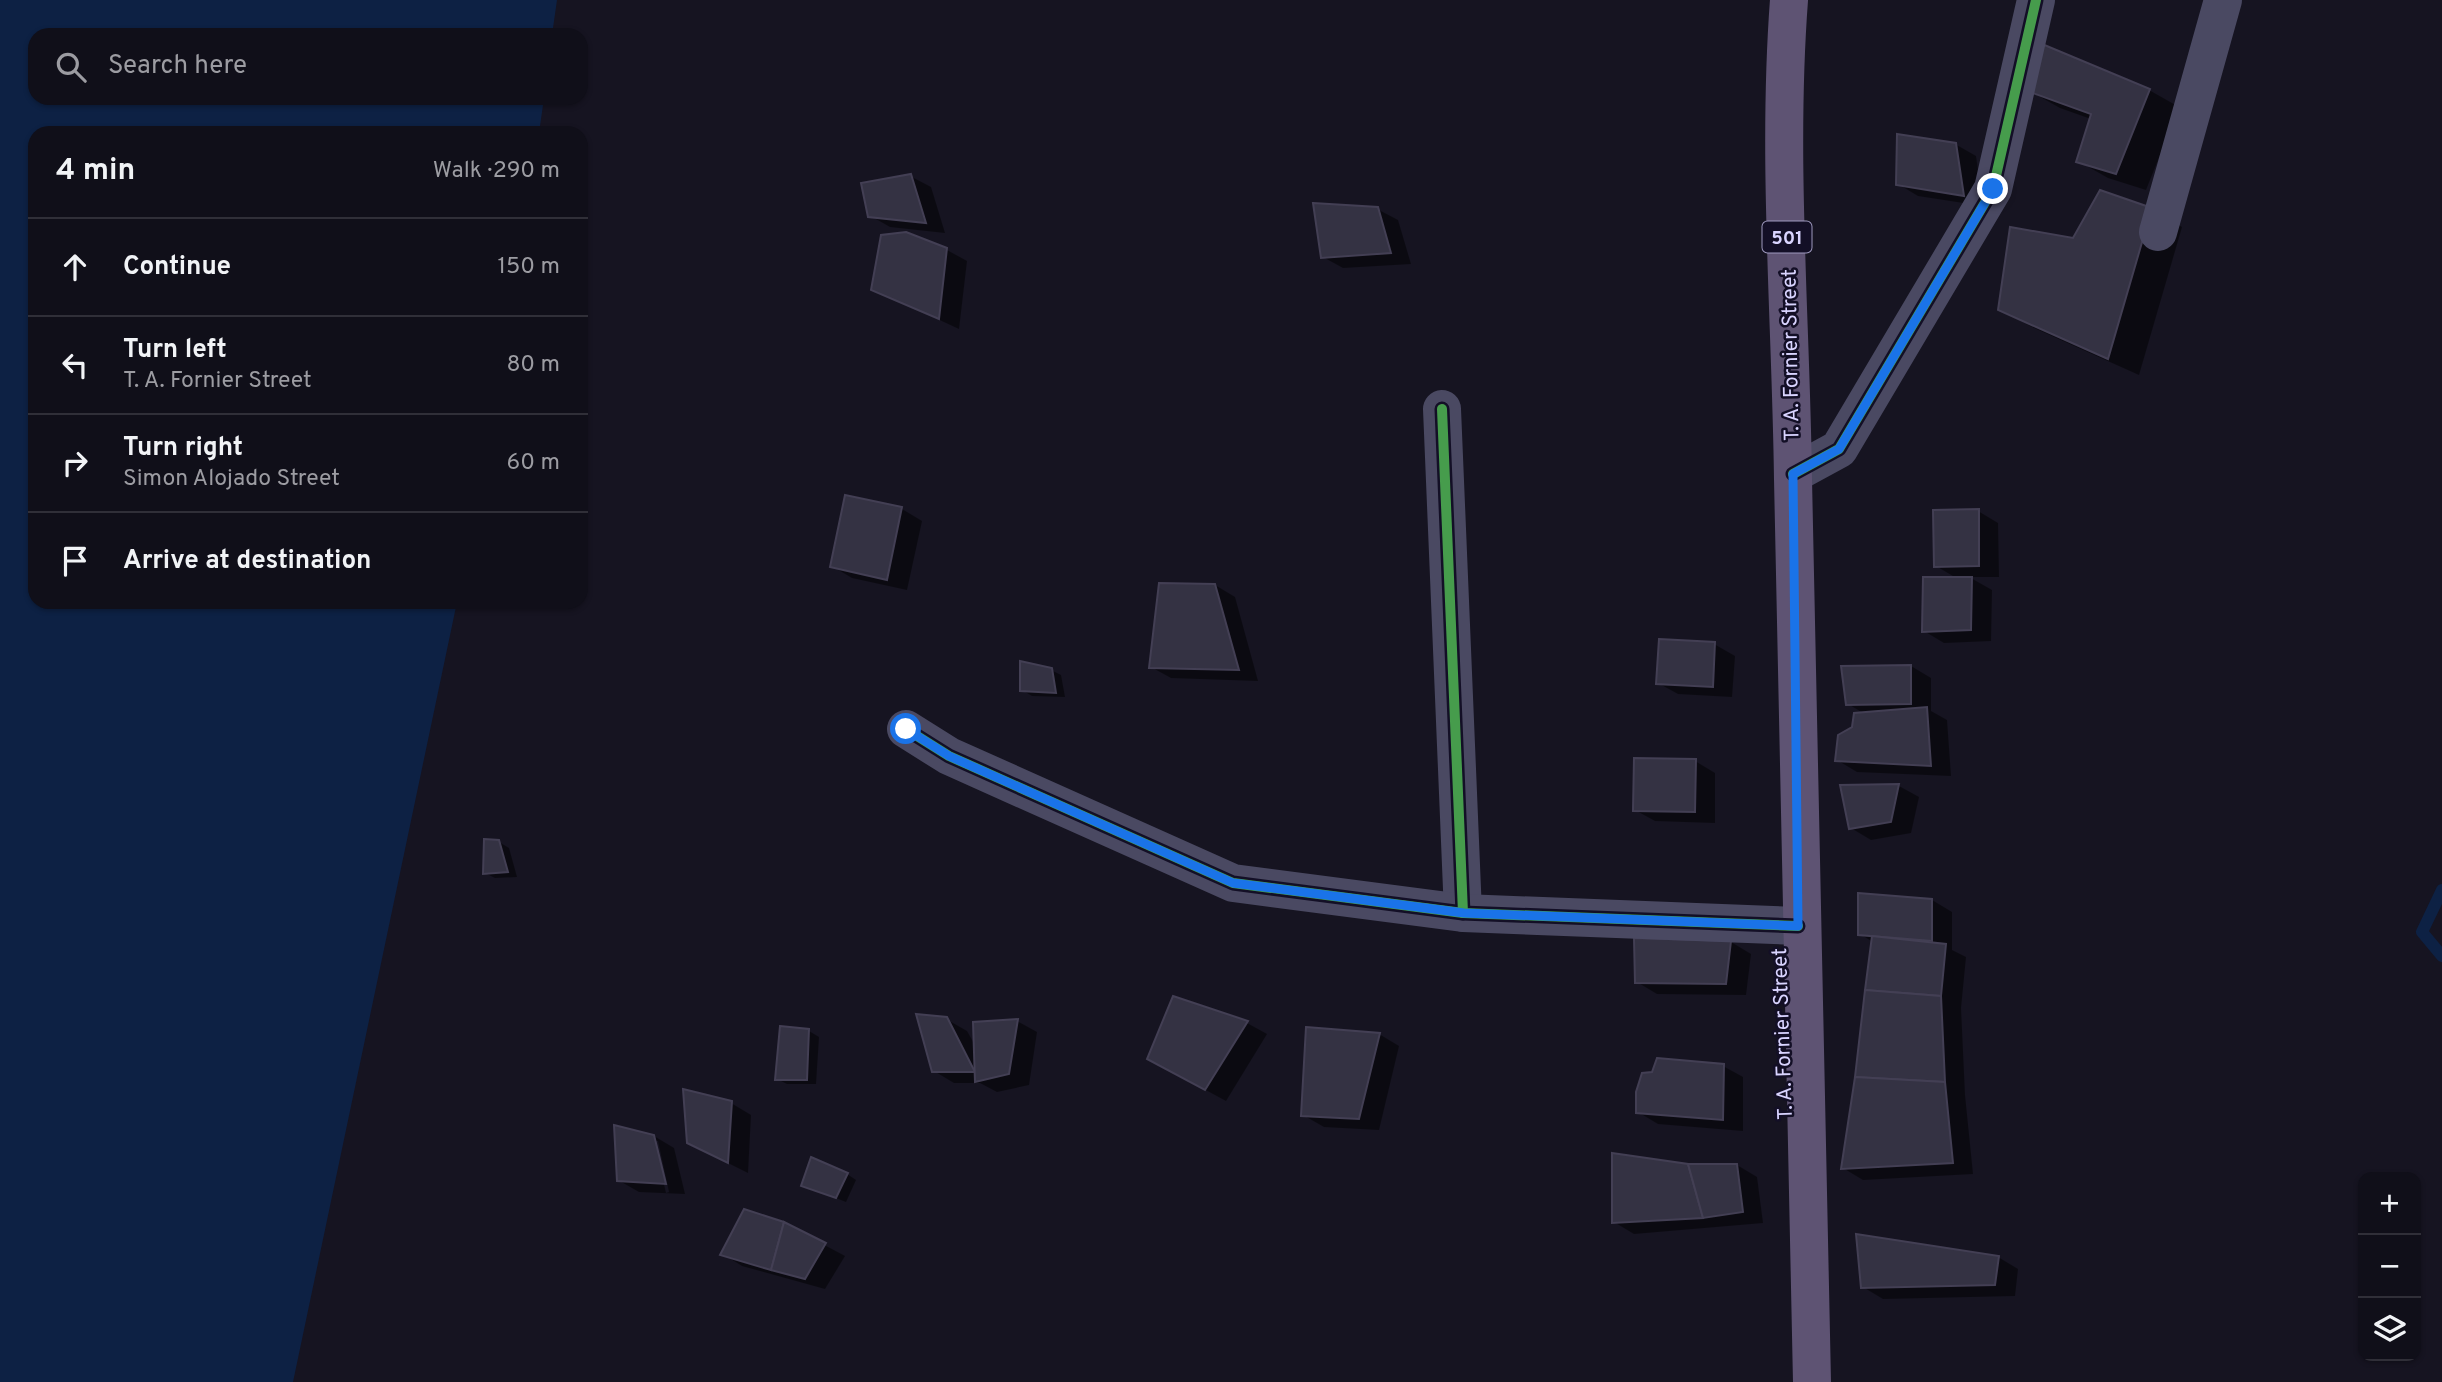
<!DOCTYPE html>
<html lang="en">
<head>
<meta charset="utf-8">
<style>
  body { margin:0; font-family:Overpass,sans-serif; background:#1e1d26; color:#f1f3f6 }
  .controls { position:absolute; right:21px; bottom:21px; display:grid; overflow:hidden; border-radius:14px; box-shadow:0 2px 5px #0004 }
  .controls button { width:63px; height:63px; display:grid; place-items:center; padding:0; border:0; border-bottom:2px solid #302f38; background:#100f19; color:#f1f3f6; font:35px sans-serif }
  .stop { position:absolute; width:21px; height:21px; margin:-16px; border:5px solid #1a73e8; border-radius:50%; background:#fff }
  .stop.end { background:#1a73e8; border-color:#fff; box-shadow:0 2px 7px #0008 }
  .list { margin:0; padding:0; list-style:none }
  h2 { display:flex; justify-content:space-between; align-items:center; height:91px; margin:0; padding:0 28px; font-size:30px }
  h2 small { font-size:23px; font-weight:400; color:#9c9ca2 }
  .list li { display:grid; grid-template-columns:46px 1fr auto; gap:21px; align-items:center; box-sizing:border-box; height:98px; padding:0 28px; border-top:2px solid #302f38 }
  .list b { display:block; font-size:26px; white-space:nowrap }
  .list p { margin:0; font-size:23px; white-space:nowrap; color:#9c9ca2 }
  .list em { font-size:23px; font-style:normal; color:#9c9ca2 }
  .icon { flex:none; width:38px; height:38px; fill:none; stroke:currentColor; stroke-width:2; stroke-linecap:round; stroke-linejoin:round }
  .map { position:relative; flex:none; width:2442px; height:1382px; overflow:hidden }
  .search { position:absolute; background:#100f19; box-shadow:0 2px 5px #0004; left:28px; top:28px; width:560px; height:77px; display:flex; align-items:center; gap:18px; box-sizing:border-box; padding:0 24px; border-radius:21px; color:#9c9ca2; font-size:26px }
  .panel { position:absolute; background:#100f19; box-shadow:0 2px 5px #0004; left:28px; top:126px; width:560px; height:483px; border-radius:21px }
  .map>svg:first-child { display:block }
  .water { fill:#0d2144 }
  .shadow { fill:#0007; fill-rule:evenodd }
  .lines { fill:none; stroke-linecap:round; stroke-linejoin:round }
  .stream { stroke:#0d2144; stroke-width:12 }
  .building { fill:#343243; stroke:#433f54; stroke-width:2 }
  .minor { stroke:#4a4962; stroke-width:38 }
  .primary { stroke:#5e5373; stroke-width:38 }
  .cycleway-casing { stroke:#130f26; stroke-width:15 }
  .cycleway { stroke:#469c4c; stroke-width:10 }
  .route { stroke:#1a73e8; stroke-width:9 }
  .labels { text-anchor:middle; stroke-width:5; stroke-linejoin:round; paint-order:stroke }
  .shield { fill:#130f26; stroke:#9e99be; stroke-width:2 }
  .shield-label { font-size:19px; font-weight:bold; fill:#d9d4ff }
  .street-label { font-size:21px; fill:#d9d4ff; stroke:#130f26 }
</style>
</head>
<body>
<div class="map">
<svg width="2442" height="1382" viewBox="0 0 2442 1382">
  <rect width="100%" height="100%" fill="#161421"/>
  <path class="water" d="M0,0H557L552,35H35V98H544L539,133H35V602H457L293,1382H0Z"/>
  <g class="shadow">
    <path d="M2149,90L2179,107L2146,190L2108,178L2078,161L2091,119L2060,108L2030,91Z"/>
    <path d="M1955,144L1976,156L1983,206L1918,196L1898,184Z"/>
    <path d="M910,176L931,187L945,233L890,227L869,215Z"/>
    <path d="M1377,209L1398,220L1411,264L1343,268L1323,257Z"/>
    <path d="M2152,210L2182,227L2139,375L2030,326L2000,309L2074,240Z"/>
    <path d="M947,250L967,261L959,329L873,289Z"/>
    <path d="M847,497L902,509L922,521L907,590L852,578L832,566Z"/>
    <path d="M1978,511L1998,523L1999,577H1969L1992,590L1991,641L1944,643L1924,631L1958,579L1936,566Z"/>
    <path d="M1215,585L1235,597L1258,681L1171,678L1151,667Z"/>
    <path d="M1714,644L1735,656L1732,697L1678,694L1658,683Z"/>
    <path d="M1911,666L1931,678V711L1947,720L1951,776L1857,772L1837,760L1854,728L1865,714L1848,704Z"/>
    <path d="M1051,670L1061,675L1065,697L1032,696L1022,690Z"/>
    <path d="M1695,761L1715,773V823L1655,821L1635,810Z"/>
    <path d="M1899,786L1919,797L1911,833L1871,840L1851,828L1843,787Z"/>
    <path d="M499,842L509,848L517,877L495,878L485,873Z"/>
    <path d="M1932,900L1952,912V950L1966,957L1961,1008L1965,1095L1973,1174L1863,1180L1843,1168L1873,942L1860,934Z"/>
    <path d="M1731,942L1751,954L1746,995L1657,994L1637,982Z"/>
    <path d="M1174,999L1247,1023L1267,1034L1226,1101L1169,1070Z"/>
    <path d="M946,1019L967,1031L976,1047L1017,1021L1037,1032L1029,1085L997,1092L980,1083H954L934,1071Z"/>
    <path d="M809,1031L819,1037L816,1084H787L777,1079Z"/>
    <path d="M1379,1034L1399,1046L1379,1130L1324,1127L1303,1115Z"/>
    <path d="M1723,1066L1743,1077V1131L1658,1124L1638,1112Z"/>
    <path d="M731,1103L751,1115L748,1173L710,1154Z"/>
    <path d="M654,1136L674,1148L685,1194L639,1192L618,1180ZM654,1141H658L669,1192L666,1193Z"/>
    <path d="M1737,1165L1757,1177L1763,1223L1634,1234L1614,1222L1688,1166Z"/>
    <path d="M847,1174L856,1180L846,1202L803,1185Z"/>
    <path d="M783,1223L845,1256L825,1289L742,1266L723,1254Z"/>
    <path d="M1998,1257L2018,1269L2015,1296L1883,1299L1863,1287Z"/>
  </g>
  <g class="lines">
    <path class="stream" d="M2442,890L2422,932L2442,956"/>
  </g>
  <g class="building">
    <path d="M2042,44L2150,89L2116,174L2076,162L2091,114L2027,91Z"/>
    <path d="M1897,134L1956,143L1964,196L1896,185Z"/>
    <path d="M911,174L926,223L868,217L861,183Z"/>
    <path d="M2100,190L2152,208L2108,359L1998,310L2010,227L2073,238Z"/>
    <path d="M1313,203L1378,207L1391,253L1321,258Z"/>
    <path d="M906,232L947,248L939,319L871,290L881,235Z"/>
    <path d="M845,495L902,507L887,580L830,567Z"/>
    <path d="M1979,509V566L1934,567L1933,510Z"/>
    <path d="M1923,577H1972L1971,630L1922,632Z"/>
    <path d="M1159,583L1215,584L1239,670L1149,668Z"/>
    <path d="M1659,639L1715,642L1713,687L1656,684Z"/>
    <path d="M1020,661L1052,668L1056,693L1020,691Z"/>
    <path d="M1911,665V704L1846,705L1841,666Z"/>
    <path d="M1927,707L1931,766L1835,761L1838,735L1852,727L1854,713Z"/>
    <path d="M1634,758L1696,759L1695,812L1633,811Z"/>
    <path d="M1899,784L1891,822L1849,829L1840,785Z"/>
    <path d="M484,839L499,840L508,872L483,874Z"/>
    <path d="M1858,893L1932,899V941L1858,935Z"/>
    <path d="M1872,936L1946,944L1941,996L1865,990Z"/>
    <path d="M1634,938L1731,941L1726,984L1635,983Z"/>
    <path d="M1865,990L1941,996L1945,1082L1855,1077Z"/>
    <path d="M1173,996L1248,1021L1205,1090L1147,1059Z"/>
    <path d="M916,1014L947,1017L975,1072H932Z"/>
    <path d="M1018,1019L1009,1074L975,1082L973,1022Z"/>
    <path d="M780,1026L809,1029L807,1080H775Z"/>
    <path d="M1306,1027L1380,1033L1359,1119L1301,1116Z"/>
    <path d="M1657,1058L1724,1064L1723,1120L1636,1113V1092L1642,1073L1652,1072Z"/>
    <path d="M1855,1077L1945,1082L1953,1163L1841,1169Z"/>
    <path d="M683,1089L732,1101L728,1163L687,1143Z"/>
    <path d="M614,1125L654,1135L666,1184L617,1181Z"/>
    <path d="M1612,1153L1688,1164L1703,1218L1612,1223Z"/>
    <path d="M811,1157L848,1173L836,1198L801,1186Z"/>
    <path d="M1688,1164H1737L1743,1212L1703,1218Z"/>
    <path d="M744,1209L784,1222L771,1270L720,1255Z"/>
    <path d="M784,1222L826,1243L805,1279L771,1270Z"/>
    <path d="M1856,1234L1999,1256L1995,1285L1861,1288Z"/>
  </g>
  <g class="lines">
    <g class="minor">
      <path d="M2158,232L2223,0"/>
      <path d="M1442,409L1463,913"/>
      <path d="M1793,474L1839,449L1993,189L2036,0"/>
      <path d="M906,729L949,756L1233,883L1463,913L1798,926"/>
    </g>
    <path class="primary" d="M1789,0C1777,159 1791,320 1793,479C1797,780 1803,1081 1812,1382"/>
    <defs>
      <g id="cycleway">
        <path d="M1442,409L1463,913"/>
        <path d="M1793,474L1839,449L1993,189L2036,0"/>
        <path d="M906,729L949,756L1233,883L1463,913L1798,926"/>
      </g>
    </defs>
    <use href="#cycleway" class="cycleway-casing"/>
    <use href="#cycleway" class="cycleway"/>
  </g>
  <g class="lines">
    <path class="route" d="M906,729L949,756L1233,883L1464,913L1798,926L1793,474L1839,449L1993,189"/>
  </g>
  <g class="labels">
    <rect class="shield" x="1762.5" y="221.5" width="49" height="31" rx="5"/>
    <g class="shield-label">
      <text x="1787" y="244">501</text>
    </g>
    <g class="street-label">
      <text transform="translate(1790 355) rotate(-91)" y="7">T. A. Fornier Street</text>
      <text transform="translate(1782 1034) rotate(-92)" y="7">T. A. Fornier Street</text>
    </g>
  </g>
</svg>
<div class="controls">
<button>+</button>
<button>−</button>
<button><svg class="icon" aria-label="layers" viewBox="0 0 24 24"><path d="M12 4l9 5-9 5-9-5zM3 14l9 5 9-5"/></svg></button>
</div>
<div class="stop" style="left:906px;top:729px"></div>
<div class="stop end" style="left:1993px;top:189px"></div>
<div class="search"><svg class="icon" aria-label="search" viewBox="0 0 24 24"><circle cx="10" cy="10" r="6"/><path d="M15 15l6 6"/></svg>Search here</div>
<section class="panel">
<h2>4 min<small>Walk · 290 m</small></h2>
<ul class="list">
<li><svg class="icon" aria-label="ahead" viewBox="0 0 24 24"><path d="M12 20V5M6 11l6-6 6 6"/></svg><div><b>Continue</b></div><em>150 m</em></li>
<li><svg class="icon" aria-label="left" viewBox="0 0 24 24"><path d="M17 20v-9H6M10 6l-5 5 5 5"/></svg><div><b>Turn left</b><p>T. A. Fornier Street</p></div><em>80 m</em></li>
<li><svg class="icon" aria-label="right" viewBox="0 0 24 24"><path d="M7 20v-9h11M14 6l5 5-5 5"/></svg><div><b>Turn right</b><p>Simon Alojado Street</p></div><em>60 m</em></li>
<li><svg class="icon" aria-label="arrive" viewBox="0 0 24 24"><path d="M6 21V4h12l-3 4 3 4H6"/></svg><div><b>Arrive at destination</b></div></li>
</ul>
</section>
</div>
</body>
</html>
